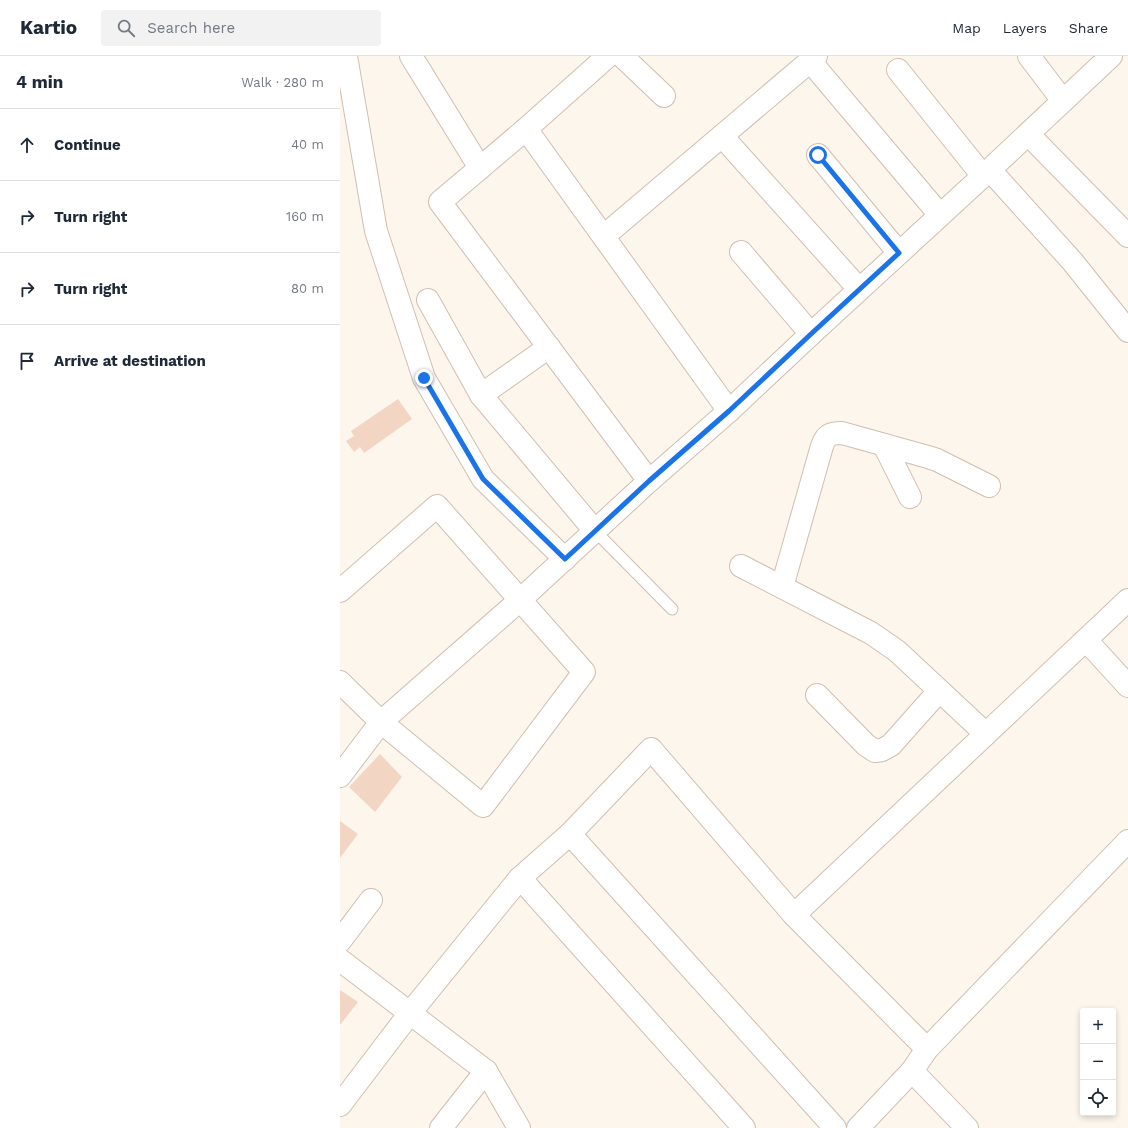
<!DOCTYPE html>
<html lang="en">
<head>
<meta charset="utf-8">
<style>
  body { margin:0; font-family:"Work Sans",sans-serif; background:#f2f2f3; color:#1f2937 }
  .controls { position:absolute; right:12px; bottom:12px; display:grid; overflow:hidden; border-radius:4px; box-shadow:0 2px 6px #0003 }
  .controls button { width:36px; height:36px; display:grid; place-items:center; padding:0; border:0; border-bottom:1px solid #e0e1e3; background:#fff; color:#1f2937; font:20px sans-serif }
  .stop { position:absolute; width:12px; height:12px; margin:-9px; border:3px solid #1a73e8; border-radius:50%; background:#fff }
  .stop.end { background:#1a73e8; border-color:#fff; box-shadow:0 1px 4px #0008 }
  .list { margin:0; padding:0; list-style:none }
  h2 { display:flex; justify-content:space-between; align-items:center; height:52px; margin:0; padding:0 16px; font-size:17px }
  h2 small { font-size:13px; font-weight:400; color:#747a83 }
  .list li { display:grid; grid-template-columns:26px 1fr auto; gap:12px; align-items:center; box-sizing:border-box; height:72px; padding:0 16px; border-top:1px solid #e0e1e3 }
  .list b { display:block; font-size:15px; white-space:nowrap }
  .list em { font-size:13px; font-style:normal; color:#747a83 }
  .icon { flex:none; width:22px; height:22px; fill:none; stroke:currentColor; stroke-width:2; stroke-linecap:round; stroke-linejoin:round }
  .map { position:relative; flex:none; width:788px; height:1072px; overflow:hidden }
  header { display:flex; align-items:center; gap:24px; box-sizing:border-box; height:56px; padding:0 20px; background:#fff; border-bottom:1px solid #e0e1e3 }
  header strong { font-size:19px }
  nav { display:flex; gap:22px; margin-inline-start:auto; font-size:14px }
  .search { width:280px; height:36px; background:#f2f2f3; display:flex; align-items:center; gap:10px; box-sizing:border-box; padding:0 14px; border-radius:4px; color:#747a83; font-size:15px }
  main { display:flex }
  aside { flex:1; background:#fff }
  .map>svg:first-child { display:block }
  .building { fill:#f3d5c3 }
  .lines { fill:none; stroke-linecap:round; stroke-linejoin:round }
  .lane-casing { stroke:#d1beb0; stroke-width:13 }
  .street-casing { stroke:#d1beb0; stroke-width:24 }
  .lane { stroke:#fff; stroke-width:11 }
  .street { stroke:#fff; stroke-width:22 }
  .route { stroke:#1a73e8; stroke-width:5 }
</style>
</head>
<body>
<header>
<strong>Kartio</strong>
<div class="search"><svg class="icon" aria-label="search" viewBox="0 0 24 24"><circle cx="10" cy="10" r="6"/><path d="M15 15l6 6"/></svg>Search here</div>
<nav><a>Map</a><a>Layers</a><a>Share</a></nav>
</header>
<main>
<aside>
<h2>4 min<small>Walk · 280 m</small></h2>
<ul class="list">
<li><svg class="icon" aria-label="ahead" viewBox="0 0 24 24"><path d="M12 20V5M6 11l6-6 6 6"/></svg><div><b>Continue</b></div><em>40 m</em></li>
<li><svg class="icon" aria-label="right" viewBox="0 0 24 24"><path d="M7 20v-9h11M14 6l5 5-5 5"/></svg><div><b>Turn right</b></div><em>160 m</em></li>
<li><svg class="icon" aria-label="right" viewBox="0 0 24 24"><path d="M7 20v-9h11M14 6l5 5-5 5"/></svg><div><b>Turn right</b></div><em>80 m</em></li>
<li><svg class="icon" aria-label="arrive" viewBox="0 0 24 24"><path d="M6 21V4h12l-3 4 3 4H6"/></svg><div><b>Arrive at destination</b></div></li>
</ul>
</aside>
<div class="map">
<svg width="788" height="1072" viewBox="0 0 788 1072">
  <rect width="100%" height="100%" fill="#fdf6ec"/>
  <g class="building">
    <path d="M58,343L72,363L24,397L20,391L14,396L6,385L14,380L11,375Z"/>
    <path d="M40,698L62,721L35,756L9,731Z"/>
    <path d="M0,765L18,778L0,802Z"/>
    <path d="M0,934L18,946L0,969Z"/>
  </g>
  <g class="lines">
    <defs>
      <path id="lane" d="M255,475L332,553"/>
      <g id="street">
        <path d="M6,0L36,175L84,322L143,423L225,503"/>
        <path d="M71,0L140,112"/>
        <path d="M268,0L186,73L100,146L309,425"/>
        <path d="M282,0L324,40"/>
        <path d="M689,0L723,45"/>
        <path d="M470,5L600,159"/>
        <path d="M558,14L643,120"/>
        <path d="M186,73L389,355"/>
        <path d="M688,78L788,180"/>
        <path d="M382,80L519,233"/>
        <path d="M478,99L559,197"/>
        <path d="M650,114L732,205L788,275"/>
        <path d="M264,180L476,0"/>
        <path d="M401,196L471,278"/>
        <path d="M88,244L141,339L255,475"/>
        <path d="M141,339L209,291"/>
        <path d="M544,389L570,441"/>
        <path d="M401,510L531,577L557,595L646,678"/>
        <path d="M442,531L482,390C486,379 490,377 502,377L588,401L597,404L649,430"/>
        <path d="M0,535L97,450L244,616L143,750L41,666L0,626"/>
        <path d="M746,584L788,630"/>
        <path d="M477,639L526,689L535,695L542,694L551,689L599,635"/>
        <path d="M0,720L41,666L180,544L309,425L389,355L471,278L643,120L771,0"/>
        <path d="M230,778L495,1072"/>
        <path d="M180,822L404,1072"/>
        <path d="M454,859L788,544"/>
        <path d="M0,885L31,844"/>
        <path d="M0,904L146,1015L179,1072"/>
        <path d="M572,1015L627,1072"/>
        <path d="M0,1049L70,957L180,822L230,778L311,693L454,859L587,993"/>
        <path d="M101,1072L146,1015"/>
        <path d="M518,1072L572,1015L587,993L788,785"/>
      </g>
    </defs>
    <use href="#lane" class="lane-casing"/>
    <use href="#street" class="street-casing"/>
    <use href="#lane" class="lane"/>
    <use href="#street" class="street"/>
  </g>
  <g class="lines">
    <path class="route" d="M84,322L143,423L225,503L309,425L389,355L471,278L559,197L478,99"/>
  </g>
</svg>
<div class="controls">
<button>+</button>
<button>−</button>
<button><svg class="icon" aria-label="locate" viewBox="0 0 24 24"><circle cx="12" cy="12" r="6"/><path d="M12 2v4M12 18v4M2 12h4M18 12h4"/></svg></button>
</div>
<div class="stop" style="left:478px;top:99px"></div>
<div class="stop end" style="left:84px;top:322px"></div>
</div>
</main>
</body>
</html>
